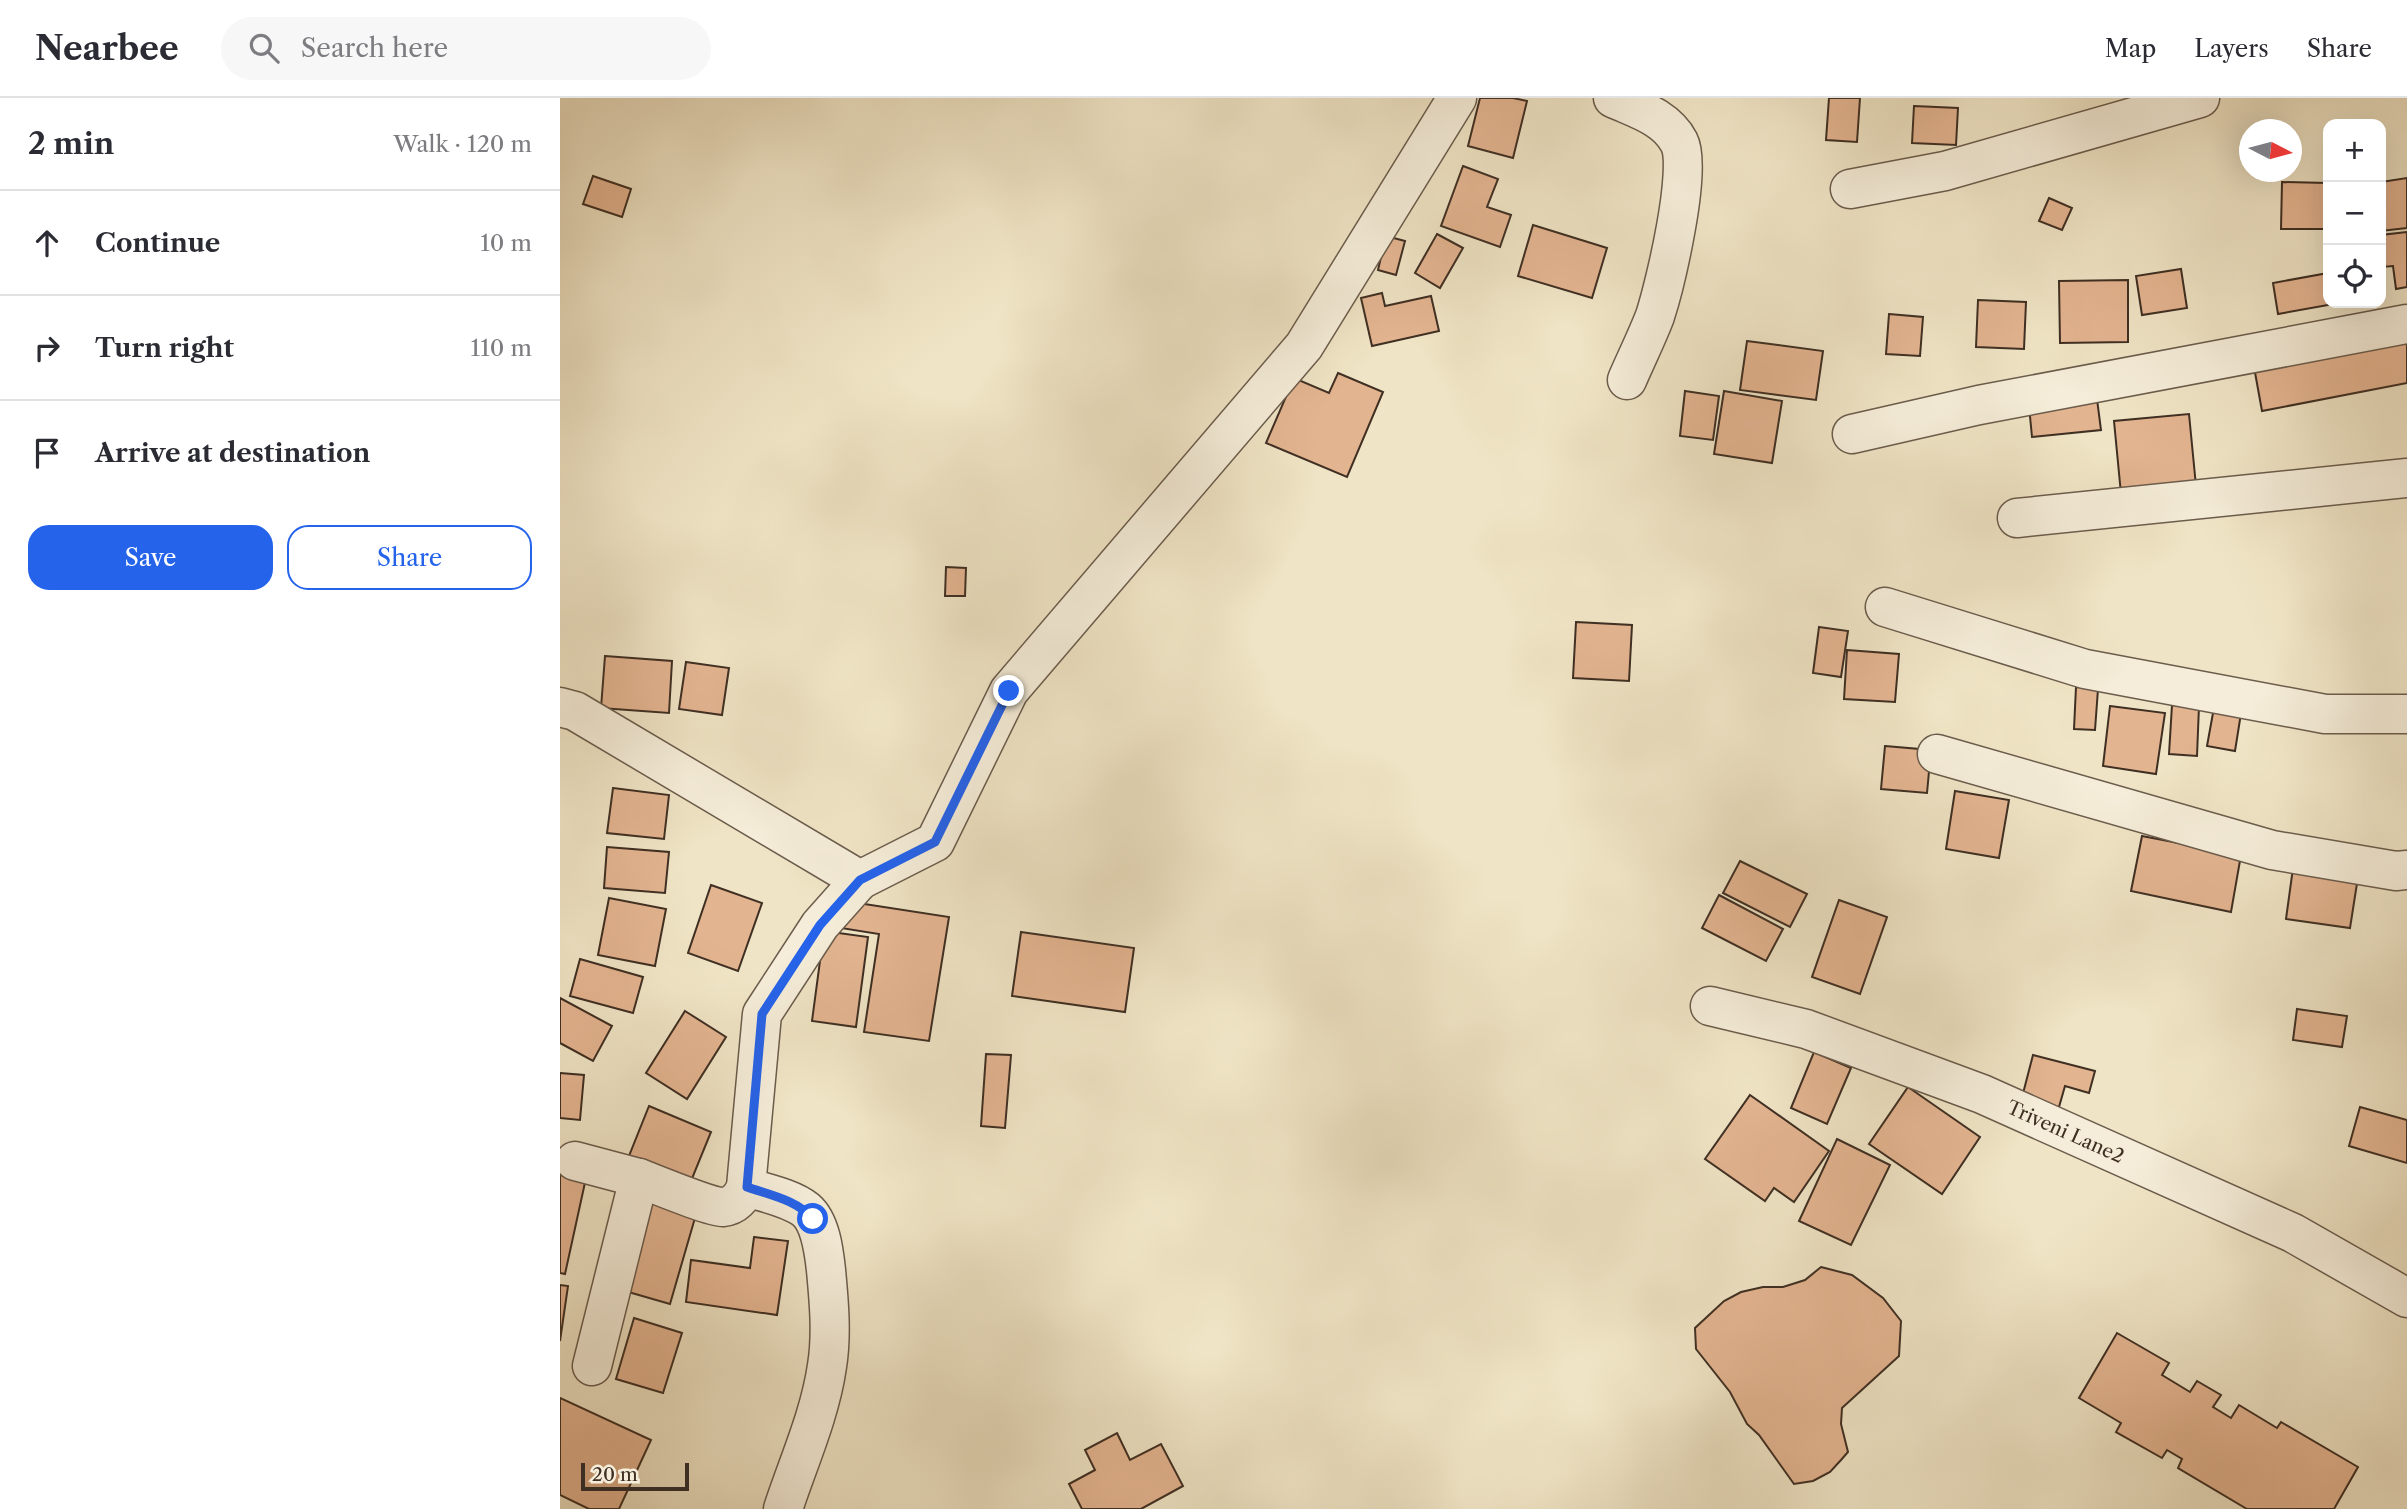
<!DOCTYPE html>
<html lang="en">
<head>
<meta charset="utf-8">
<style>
  body { margin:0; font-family:"Libre Caslon Text",serif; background:#f7f7f7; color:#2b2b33 }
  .controls { position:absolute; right:21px; top:21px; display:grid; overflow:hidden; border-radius:14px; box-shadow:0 7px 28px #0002 }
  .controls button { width:63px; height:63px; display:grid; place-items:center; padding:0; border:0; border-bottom:2px solid #e1e1e2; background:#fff; color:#2b2b33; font:35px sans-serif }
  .compass { position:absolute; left:1679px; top:21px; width:63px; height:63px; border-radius:50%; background:#fff; box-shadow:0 7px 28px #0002; rotate:96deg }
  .scale { position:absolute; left:21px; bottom:18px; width:108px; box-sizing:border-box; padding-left:7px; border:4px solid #3f2f23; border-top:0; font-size:19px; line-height:24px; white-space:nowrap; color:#3f2f23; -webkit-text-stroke:5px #f5edd9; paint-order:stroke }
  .stop { position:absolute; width:21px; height:21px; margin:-16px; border:5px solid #2563eb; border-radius:50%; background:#fff }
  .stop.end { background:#2563eb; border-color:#fff; box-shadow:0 2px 7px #0008 }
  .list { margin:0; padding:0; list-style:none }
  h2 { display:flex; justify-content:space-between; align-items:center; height:91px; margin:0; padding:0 28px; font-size:30px }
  h2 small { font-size:23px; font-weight:400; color:#7c7c81 }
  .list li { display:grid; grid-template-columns:46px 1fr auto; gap:21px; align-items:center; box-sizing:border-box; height:105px; padding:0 28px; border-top:2px solid #e1e1e2 }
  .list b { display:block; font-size:26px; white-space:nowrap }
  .list em { font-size:23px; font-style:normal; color:#7c7c81 }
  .actions { display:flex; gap:14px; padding:21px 28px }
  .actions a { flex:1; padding:16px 0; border:2px solid #2563eb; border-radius:21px; text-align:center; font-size:24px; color:#2563eb }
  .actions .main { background:#2563eb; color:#fff }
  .icon { flex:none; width:38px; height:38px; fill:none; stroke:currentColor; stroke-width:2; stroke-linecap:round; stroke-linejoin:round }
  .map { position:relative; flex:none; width:1847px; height:1411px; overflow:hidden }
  header { display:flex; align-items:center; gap:42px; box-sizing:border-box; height:98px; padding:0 35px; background:#fff; border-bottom:2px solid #e1e1e2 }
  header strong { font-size:33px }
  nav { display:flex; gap:38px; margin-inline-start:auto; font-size:24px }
  .search { width:490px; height:63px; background:#f7f7f7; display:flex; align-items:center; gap:18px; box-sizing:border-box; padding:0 24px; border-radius:38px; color:#7c7c81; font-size:26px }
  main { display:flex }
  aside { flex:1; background:#fff }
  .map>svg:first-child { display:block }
  .building { fill:#e3b490; stroke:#3f2f23; stroke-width:2 }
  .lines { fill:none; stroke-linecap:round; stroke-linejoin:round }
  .minor-casing { stroke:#6b5c4c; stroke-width:41 }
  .minor { stroke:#f5edd9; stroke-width:38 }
  .route { stroke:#2563eb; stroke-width:9 }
  .labels { text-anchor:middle; stroke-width:5; stroke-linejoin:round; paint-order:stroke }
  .street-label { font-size:19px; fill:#3f2f23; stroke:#f5edd9 }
</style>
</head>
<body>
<header>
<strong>Nearbee</strong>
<div class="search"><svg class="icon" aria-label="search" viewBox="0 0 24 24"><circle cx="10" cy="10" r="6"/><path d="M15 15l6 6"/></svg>Search here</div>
<nav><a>Map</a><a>Layers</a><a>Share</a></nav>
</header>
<main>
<aside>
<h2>2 min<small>Walk · 120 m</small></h2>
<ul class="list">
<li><svg class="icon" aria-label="ahead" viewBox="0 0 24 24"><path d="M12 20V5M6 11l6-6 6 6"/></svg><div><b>Continue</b></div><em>10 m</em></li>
<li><svg class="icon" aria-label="right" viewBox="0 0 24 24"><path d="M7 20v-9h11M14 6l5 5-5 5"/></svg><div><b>Turn right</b></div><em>110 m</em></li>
<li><svg class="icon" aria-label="arrive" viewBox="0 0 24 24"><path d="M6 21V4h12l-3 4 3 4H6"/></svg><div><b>Arrive at destination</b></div></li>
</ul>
<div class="actions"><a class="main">Save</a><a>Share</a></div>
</aside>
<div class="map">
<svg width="1847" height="1411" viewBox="0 0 1847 1411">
  <rect width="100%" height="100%" fill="#efe4c5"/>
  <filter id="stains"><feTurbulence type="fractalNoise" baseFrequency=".00286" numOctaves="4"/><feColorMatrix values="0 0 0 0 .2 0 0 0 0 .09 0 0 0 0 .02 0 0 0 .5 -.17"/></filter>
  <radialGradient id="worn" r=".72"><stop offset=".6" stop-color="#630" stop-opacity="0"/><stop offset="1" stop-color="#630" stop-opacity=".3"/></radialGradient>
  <g class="building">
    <path d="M920,0H953L967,3L953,60L908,48Z"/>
    <path d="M1269,0H1300L1297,44L1266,42Z"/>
    <path d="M1354,8L1398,10L1396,47L1352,45Z"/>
    <path d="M903,68L938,81L927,109L951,117L940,149L881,128Z"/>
    <path d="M33,78L71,91L62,119L23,106Z"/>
    <path d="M1847,80V130L1821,133V84Z"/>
    <path d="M1722,84L1768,85V136H1766L1765,131H1721Z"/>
    <path d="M1489,100L1512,110L1502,132L1479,123Z"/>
    <path d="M973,127L1047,150L1032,200L958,178Z"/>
    <path d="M1847,134V189L1836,191L1833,168L1821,169V137Z"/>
    <path d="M877,136L903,150L880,190L855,175Z"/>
    <path d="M826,138L845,143L836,177L818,172Z"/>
    <path d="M1621,171L1627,210L1582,217L1576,178Z"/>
    <path d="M1768,175V205H1779L1718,216L1713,185Z"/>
    <path d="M1568,182V244L1500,245L1499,183Z"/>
    <path d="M822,195L825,208L871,198L879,233L812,248L801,200Z"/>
    <path d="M1418,202L1466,204L1464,251L1416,249Z"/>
    <path d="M1329,216L1363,219L1360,258L1326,256Z"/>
    <path d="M1847,239V285L1702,313L1694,269Z"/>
    <path d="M1187,243L1263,253L1256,302L1180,292Z"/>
    <path d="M778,275L823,294L787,379L706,345L734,280L769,295Z"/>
    <path d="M1125,293L1159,298L1153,342L1120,338Z"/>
    <path d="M1164,293L1222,303L1212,365L1154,356Z"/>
    <path d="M1537,301L1541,332L1472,339L1469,308Z"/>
    <path d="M1629,316L1636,388L1561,396L1554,323Z"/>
    <path d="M386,469L406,470L405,498H385Z"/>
    <path d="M1016,524L1072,527L1069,583L1013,580Z"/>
    <path d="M1259,529L1288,533L1281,579L1253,575Z"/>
    <path d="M1287,552L1339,556L1335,604L1284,601Z"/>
    <path d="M45,558L112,563L109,615L41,610Z"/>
    <path d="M126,564L169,570L162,617L119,611Z"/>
    <path d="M1516,589L1538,591L1535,632L1514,631Z"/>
    <path d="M1655,604L1682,609L1675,653L1647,648Z"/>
    <path d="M1612,607L1639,608L1637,658L1609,656Z"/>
    <path d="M1550,608L1605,615L1596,676L1543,668Z"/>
    <path d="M1325,648L1371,652L1367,695L1321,691Z"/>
    <path d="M53,690L109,697L104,741L47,735Z"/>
    <path d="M1395,693L1449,702L1439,760L1386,751Z"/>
    <path d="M1582,738L1681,757L1671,814L1571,793Z"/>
    <path d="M47,749L109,754L105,795L44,790Z"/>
    <path d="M1180,763L1247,796L1230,829L1163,795Z"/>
    <path d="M1733,770L1798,779L1790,830L1726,821Z"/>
    <path d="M151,787L202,805L178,873L128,855Z"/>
    <path d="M1159,797L1223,831L1206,863L1142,830Z"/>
    <path d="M49,800L106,811L95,868L38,857Z"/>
    <path d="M1279,802L1327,819L1300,896L1252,879Z"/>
    <path d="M285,803L389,819L369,943L304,934L319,836L281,830Z"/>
    <path d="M264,833L308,839L296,929L252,923Z"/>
    <path d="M461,834L574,850L565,914L452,898Z"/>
    <path d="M20,861L83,879L73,915L10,898Z"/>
    <path d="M0,900L52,928L33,963L0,945Z"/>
    <path d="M1737,911L1787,918L1782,949L1733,942Z"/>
    <path d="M125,913L166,939L127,1001L86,975Z"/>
    <path d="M1254,954L1291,970L1267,1026L1231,1010Z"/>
    <path d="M426,956L451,957L445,1030L421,1028Z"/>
    <path d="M1473,957L1535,973L1529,995L1505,988L1497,1016L1460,1007Z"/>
    <path d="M0,975L24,977L20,1022L0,1020Z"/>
    <path d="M1348,989L1420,1039L1382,1096L1309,1046Z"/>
    <path d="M1190,997L1269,1053L1234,1104L1214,1090L1205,1103L1145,1061Z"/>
    <path d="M89,1008L151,1034L131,1083L69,1058Z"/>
    <path d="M1800,1009L1847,1022V1065L1789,1048Z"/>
    <path d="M1277,1041L1330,1067L1291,1147L1239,1123Z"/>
    <path d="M0,1075L26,1080L5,1176L0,1175Z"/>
    <path d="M85,1097L137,1113L110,1206L58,1191Z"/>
    <path d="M194,1139L228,1143L217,1217L126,1204L131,1162L190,1170Z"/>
    <path d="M1261,1169L1292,1177L1323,1200L1341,1223L1339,1258L1282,1310L1281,1326L1288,1354L1281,1362L1270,1374L1253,1383L1234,1386L1199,1337L1187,1326L1170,1294L1136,1251L1135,1230L1164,1203L1181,1194L1203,1189H1223L1245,1182Z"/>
    <path d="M0,1187L8,1188L0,1243Z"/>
    <path d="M74,1220L122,1235L103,1295L56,1281Z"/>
    <path d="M1557,1235L1609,1265L1602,1277L1630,1294L1637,1283L1661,1297L1653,1309L1671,1320L1679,1307L1717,1330L1721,1324L1798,1369L1774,1411H1687L1618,1370L1622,1361L1607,1352L1602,1360L1556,1334L1561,1325L1519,1300Z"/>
    <path d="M0,1300L91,1342L59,1411H29L0,1397Z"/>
    <path d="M557,1335L570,1362L601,1346L623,1388L581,1411H522L509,1386L535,1372L525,1352Z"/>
  </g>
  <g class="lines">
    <defs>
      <g id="minor">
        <path d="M1053,0C1077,11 1106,19 1119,44C1133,70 1105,187 1095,218C1087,239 1076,261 1067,282"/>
        <path d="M1290,91L1385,73L1640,0"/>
        <path d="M1292,336L1419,307L1847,226"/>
        <path d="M1457,420L1847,380"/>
        <path d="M1325,509L1525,571L1765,616H1847"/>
        <path d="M0,609L15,613L300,782L375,744L449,593L744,248L897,0"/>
        <path d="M1377,656L1712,752L1836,773L1847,772"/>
        <path id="s1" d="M1150,908L1246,931L1422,996L1733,1135L1847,1200"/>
        <path d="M15,1063L79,1080"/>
        <path d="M186,1089C205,1095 231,1100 246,1112C261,1125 264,1154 266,1172C269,1204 272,1237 267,1268C260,1317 238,1365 223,1411"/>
        <path d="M32,1268L79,1080C95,1086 150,1109 163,1109C175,1108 182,1099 186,1089L202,916L260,827L300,782"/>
      </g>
    </defs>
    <use href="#minor" class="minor-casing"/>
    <use href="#minor" class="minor"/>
  </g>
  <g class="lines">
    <path class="route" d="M253,1121C237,1102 210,1097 187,1089L202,916L260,827L300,782L375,744L449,593"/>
  </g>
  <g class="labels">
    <g class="street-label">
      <text dy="7" stroke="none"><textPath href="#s1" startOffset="378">Triveni Lane2</textPath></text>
    </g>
  </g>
  <rect width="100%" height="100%" filter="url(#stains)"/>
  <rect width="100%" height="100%" fill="url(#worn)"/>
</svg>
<div class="controls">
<button>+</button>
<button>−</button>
<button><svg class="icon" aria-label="locate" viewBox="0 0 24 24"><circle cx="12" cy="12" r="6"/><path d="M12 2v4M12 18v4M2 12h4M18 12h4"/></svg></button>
</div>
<svg class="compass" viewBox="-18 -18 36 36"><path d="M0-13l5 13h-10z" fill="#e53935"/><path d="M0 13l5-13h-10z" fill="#7c7c81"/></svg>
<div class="scale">20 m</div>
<div class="stop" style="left:253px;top:1121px"></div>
<div class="stop end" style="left:449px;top:593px"></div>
</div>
</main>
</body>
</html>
